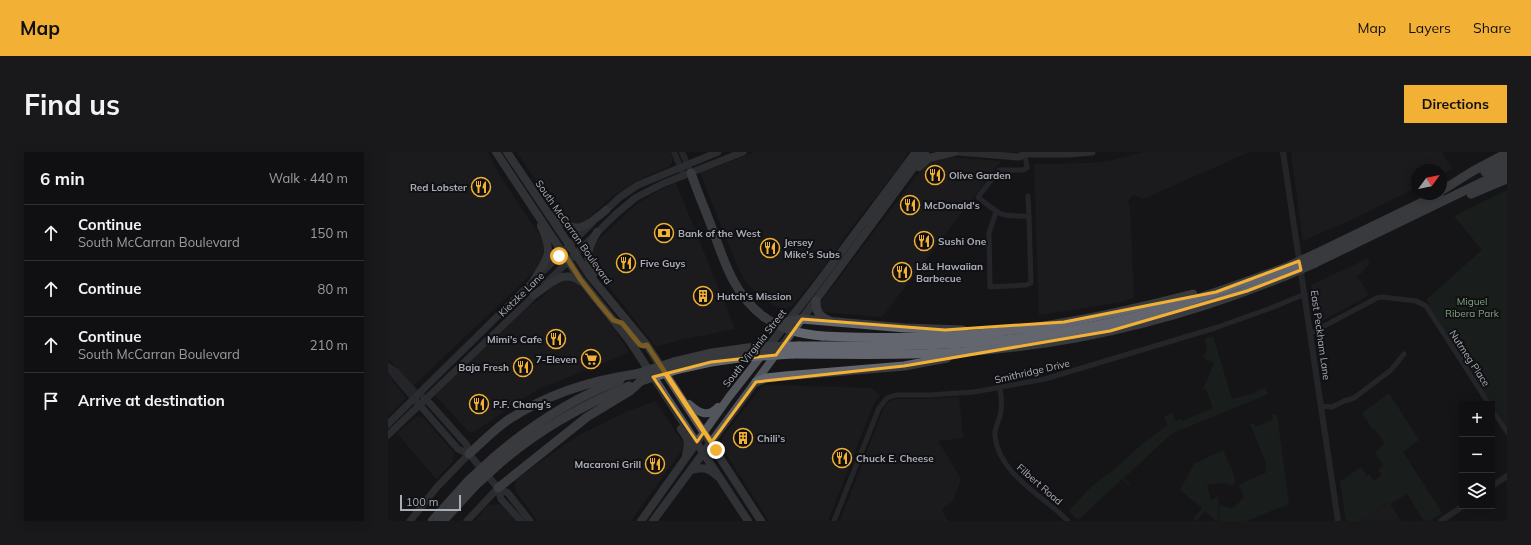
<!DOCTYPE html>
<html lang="en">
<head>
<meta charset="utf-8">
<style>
  body { margin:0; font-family:Mulish,sans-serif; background:#19191b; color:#f1f3f6 }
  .controls { position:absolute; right:12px; bottom:12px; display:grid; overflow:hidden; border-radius:0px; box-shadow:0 2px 10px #0003 }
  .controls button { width:36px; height:36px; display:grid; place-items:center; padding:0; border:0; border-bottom:1px solid #303032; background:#101012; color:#f1f3f6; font:20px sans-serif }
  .compass { position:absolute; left:1023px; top:12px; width:36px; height:36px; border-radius:50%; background:#101012; box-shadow:0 2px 10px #0003; rotate:57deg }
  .scale { position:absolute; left:12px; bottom:10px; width:61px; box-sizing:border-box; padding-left:4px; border:2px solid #a8adb8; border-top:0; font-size:11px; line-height:14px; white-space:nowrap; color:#a8adb8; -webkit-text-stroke:3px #111113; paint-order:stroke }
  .stop { position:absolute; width:12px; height:12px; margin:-9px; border:3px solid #f2b134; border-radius:50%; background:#fff }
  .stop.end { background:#f2b134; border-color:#fff; box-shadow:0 1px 4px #0008 }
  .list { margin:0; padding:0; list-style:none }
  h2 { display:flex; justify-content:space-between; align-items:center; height:52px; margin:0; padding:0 16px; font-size:17px }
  h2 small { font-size:13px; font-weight:400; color:#9c9d9f }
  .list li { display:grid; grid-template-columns:26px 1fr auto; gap:12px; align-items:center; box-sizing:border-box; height:56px; padding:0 16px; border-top:1px solid #303032 }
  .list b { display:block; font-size:15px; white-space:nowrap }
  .list p { margin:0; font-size:13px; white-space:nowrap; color:#9c9d9f }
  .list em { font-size:13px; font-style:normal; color:#9c9d9f }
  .icon { flex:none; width:22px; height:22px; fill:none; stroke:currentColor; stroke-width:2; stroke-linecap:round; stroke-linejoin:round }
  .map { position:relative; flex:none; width:1119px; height:369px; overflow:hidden; border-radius:0px }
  header { display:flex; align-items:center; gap:24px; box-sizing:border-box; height:56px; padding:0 20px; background:#f2b134; color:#111 }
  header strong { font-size:19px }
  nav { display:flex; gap:22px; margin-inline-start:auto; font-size:14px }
  .intro { display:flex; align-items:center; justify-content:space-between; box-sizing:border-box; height:96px; padding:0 24px }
  h1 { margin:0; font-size:28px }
  .button { padding:10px 18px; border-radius:0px; background:#f2b134; color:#111; font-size:14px; font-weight:700 }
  main { display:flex; gap:24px; padding:0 24px }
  aside { flex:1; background:#101012; border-radius:0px; box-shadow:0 2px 10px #0003 }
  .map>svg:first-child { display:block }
  .built { fill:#222225 }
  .green { fill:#1e261f }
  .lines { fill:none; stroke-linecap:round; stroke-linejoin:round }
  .minor { stroke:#37383d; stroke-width:5 }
  .tertiary { stroke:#37383d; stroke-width:6 }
  .secondary { stroke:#45474d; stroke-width:7 }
  .primary { stroke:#53555c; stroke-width:8 }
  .motorway { stroke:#63666e; stroke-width:9 }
  .motorway-bridge { stroke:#63666e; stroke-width:9 }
  .route { stroke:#f2b134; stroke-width:5 }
  .marked { fill:none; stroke:#f2b134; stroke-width:3; stroke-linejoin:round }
  .labels { text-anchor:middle; stroke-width:4; stroke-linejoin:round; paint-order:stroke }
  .poi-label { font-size:10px; font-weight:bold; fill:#a8adb8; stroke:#111113; text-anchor:start }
  .street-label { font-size:10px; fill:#a8adb8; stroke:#111113 }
  .park-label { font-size:10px; fill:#7fa381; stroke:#111113 }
</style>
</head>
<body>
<header>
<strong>Map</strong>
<nav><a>Map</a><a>Layers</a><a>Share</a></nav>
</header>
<div class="intro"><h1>Find us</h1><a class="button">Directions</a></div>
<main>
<aside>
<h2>6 min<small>Walk · 440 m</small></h2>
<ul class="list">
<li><svg class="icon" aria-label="ahead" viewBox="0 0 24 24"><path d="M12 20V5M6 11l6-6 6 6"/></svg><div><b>Continue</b><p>South McCarran Boulevard</p></div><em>150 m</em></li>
<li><svg class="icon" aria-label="ahead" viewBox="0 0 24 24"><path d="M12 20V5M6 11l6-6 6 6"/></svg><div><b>Continue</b></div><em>80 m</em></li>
<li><svg class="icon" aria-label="ahead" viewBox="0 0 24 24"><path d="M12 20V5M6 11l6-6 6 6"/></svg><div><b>Continue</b><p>South McCarran Boulevard</p></div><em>210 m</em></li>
<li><svg class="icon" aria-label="arrive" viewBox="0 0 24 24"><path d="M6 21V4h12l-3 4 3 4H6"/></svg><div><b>Arrive at destination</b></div></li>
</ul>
</aside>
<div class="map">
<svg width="1119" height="369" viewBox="0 0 1119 369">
  <rect width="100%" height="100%" fill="#161618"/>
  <g class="built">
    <path d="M0,0H100L111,22L152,84L157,94L152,114L25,234L0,206Z"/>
    <path d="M129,0H283L284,5V11L280,15L255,26L242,33L222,46L197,69L192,72L185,73L172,64Z"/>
    <path d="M367,0H520L516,8L492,40L477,58L460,80L443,106L404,154L395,157L385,153L370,143L356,127L348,111L312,21Z"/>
    <path d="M756,0H861L755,47L745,43L740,49L742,56L746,146L732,150L651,163L646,12L704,11L721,9Z"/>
    <path d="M903,0H1053L1064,17L1053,23V18H1029V35L969,65L915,89Z"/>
    <path d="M562,5L613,9L494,165L435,160L432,158V151L536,14L545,8Z"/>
    <path d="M288,31L347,177L292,188L268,195L204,113L202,101L206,92L240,60L252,50L273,37Z"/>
    <path d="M979,107L982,112L977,116L975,120L969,124L981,143L934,169H929L923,133Z"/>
    <path d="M175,126L187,129L226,177L241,200L196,219L153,236L131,249L86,280H81L47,243L138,156L154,145L170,129Z"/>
    <path d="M0,223L18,246L0,264Z"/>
    <path d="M375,233L483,236L492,243L486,251L440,369H381L333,294L334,286Z"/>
    <path d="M571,245L575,286L550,289L573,327L565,349L556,355V357L554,359L560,369H452L495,258L500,250L507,247H536Z"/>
    <path d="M267,249L297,294L243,369H150L128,340L127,328L179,291L192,283L238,260Z"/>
    <path d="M29,264L35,265L66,301L65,310L48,327L9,281Z"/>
    <path d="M1001,350L1013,369H973Z"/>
    <path d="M112,352L128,369H87L100,353Z"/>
  </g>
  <g class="green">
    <path d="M1119,38V275L1040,153H1042L1038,148L1094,98L1066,64Z"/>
    <path d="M825,184L844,247L867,241V240L877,236L880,242L783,282L736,326L742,333L741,334L734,327L690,368L681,359L703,335L728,316L755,291L780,273L776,265L784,261L788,269L793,267L794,269L825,256L818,237H815L826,211L815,206L819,197L817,186Z"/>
    <path d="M1001,241L1031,288L1015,300L1054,361L1042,369H1036L1019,342L1002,352L1000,350L973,369H958L952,330L973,315L979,324L981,322L986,329L994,323L990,318L995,313L987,300L997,292L987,277L985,278L974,261Z"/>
    <path d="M884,263H889L901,352L858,369H831L832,352C846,359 846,356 856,345L851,333L879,320L877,317L878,311L862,272L866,271L868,275L885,268Z"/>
    <path d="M835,298L846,323L847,332L843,334L837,331L819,333L823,349L830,344L831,367L828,369L817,359L808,369L806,367L814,356L792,338L806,312Z"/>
  </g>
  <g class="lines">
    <g class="minor">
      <path d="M637,2L639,16L635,18H611L590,45C612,63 612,65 641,64L640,44"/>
      <path d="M608,60L601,81L602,135L638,133L643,131L641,64"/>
      <path d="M923,181L989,146L994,145L1028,149L1038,154L1101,252"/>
      <path d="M612,236C613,245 615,254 612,264C610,271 606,277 607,284C611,323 656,344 680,369"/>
      <path d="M933,254L944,255L956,249L966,246L1003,218L1016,202"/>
      <path d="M1104,257L1119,280"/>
      <path d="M446,369L491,256L499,246L508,243H541L586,240L657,227L827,176L883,156L917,142"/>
    </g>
    <g class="tertiary">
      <path d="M286,0L294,19"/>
      <path d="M294,0L303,21"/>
      <path d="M895,0L950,369"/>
      <path d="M0,214L8,219L30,243"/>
      <path d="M0,214L4,221L26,247"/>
      <path d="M1104,334L1119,324"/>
      <path d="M1053,369L1075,354"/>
    </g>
    <g class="secondary">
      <path d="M570,0L631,5L637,2H681L704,0"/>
      <path d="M215,61L232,45L250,33L330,0"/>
      <path d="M157,132L228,62L247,46L274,32L355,0"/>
      <path d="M36,246L38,247L78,292L81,297V302"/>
      <path d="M29,250L70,297L81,302L110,336L120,341L142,369"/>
      <path d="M0,272L204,71"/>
      <path d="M0,283L150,140"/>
      <path d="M110,336L113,347L133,369"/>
      <path d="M22,369L49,335L81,302"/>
      <path d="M79,369L110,336"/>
    </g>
    <g class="primary">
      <path d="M108,0L192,127L241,188L360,369"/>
      <path d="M119,0L202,124L259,193L373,369"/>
      <path d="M531,15L541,6L566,0"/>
      <path d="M165,63C189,84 196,76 218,58"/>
      <path d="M205,123C198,102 198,100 209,80"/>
      <path d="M146,128C161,104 165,101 153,74"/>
      <path d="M146,143C160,134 175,116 192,129"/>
      <path d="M301,252C311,261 320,266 330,255"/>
      <path d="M293,277C301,288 301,291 298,303"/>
      <path d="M303,318C314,315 320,315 329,324"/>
      <path d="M253,369L341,245L424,139L528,0"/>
      <path d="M265,369L537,0"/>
    </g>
    <g class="motorway">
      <path d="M1097,20L1119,9"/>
      <path d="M303,21C309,39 317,57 324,76C336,109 346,143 376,165"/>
      <path d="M1053,39L1085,19L1119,1"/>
      <path d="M1083,42L1119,27"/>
      <path d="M927,102L1051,42"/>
      <path d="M927,111L1119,18"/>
      <path d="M428,149C428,158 430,164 440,168"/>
      <path d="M399,170L414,167L517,176L575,178"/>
      <path d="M434,184C482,186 530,187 577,183C655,178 730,161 805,142"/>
      <path d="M411,194C486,194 560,195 634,186C691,178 750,167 805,148C836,138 866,127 896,116"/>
      <path d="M405,202C461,202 518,204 574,200C685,193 795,166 897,124"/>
      <path d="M286,210L324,201L367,195"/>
      <path d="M291,217L323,210L358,205"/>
      <path d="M368,230L378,226L397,224L516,214L559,206"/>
      <path d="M81,302C94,290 106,278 120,268C158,243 204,228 248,222"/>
      <path d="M105,306C142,274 186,246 232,228"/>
      <path d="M110,313C148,279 193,254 241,234"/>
      <path d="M110,336L199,265L242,239L253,229"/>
      <path d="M44,369L81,328"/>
      <path d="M55,369L87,334"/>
    </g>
    <g class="motorway-bridge">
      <path d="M896,116L927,102"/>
      <path d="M897,124L927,111"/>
      <path d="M376,165C395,178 412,182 434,184"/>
      <path d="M367,195L411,194"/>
      <path d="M358,205L405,202"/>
      <path d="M248,222L286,210"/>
      <path d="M253,229L291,217"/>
      <path d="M81,328L105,306"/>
      <path d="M87,334L110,313"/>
    </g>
  </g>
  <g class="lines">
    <path class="route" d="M171,104L175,100L192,127L210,150L225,168L234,171L252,193L255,194L259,193L328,298"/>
  </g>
  <path d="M0 0H1119V369H0ZM911,109L913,118L859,139L722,179L516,214L368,230L323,291L316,280L309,290L265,225L323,210L388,203L414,167L557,178L676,170L828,140Z" fill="#161618" fill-opacity=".55" fill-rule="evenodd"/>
  <path class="marked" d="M911,109L913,118L859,139L722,179L516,214L368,230L323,291L316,280L309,290L265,225L323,210L388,203L414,167L557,178L676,170L828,140Z"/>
  <defs>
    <symbol id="restaurant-ring" viewBox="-11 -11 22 22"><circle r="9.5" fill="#111113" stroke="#f2b134" stroke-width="1.5"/><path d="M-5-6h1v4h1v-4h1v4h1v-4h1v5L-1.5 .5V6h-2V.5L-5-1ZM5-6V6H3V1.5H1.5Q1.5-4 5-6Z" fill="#f2b134"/></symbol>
    <symbol id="bank-ring" viewBox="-11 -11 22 22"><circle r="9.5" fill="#111113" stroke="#f2b134" stroke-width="1.5"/><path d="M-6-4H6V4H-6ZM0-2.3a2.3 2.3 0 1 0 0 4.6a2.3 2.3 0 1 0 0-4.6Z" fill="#f2b134"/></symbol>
    <symbol id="building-ring" viewBox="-11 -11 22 22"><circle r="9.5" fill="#111113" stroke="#f2b134" stroke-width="1.5"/><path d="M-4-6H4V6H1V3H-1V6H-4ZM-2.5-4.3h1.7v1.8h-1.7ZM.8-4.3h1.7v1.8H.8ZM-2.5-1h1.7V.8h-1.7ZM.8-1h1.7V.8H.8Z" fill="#f2b134"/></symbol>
    <symbol id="supermarket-ring" viewBox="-11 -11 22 22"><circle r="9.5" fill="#111113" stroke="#f2b134" stroke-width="1.5"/><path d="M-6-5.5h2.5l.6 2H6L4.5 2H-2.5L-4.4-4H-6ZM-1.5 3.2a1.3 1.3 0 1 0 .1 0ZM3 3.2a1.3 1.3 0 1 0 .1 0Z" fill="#f2b134"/></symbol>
  </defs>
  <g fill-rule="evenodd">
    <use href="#restaurant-ring" x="536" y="12" width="22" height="22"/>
    <use href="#restaurant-ring" x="82" y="24" width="22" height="22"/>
    <use href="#restaurant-ring" x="511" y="42" width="22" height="22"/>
    <use href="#bank-ring" x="265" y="70" width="22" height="22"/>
    <use href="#restaurant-ring" x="525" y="78" width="22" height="22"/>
    <use href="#restaurant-ring" x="371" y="85" width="22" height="22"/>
    <use href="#restaurant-ring" x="227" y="100" width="22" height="22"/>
    <use href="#restaurant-ring" x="503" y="109" width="22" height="22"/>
    <use href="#building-ring" x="304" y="133" width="22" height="22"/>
    <use href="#restaurant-ring" x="157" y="176" width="22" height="22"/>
    <use href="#supermarket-ring" x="192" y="196" width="22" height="22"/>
    <use href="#restaurant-ring" x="124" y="204" width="22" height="22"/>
    <use href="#restaurant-ring" x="80" y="241" width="22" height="22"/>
    <use href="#building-ring" x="344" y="275" width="22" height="22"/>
    <use href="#restaurant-ring" x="443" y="295" width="22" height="22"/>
    <use href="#restaurant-ring" x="256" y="301" width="22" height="22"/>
  </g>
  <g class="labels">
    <g class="poi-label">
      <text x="561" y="27">Olive Garden</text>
      <text x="79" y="39" text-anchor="end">Red Lobster</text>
      <text x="536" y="57">McDonald's</text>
      <text x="290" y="85">Bank of the West</text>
      <text x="550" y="93">Sushi One</text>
      <text x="396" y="94">Jersey<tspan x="396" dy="12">Mike's Subs</tspan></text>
      <text x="252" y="115">Five Guys</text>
      <text x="528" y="118">L&amp;L Hawaiian<tspan x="528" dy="12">Barbecue</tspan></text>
      <text x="329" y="148">Hutch's Mission</text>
      <text x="154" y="191" text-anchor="end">Mimi's Cafe</text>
      <text x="189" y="211" text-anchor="end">7-Eleven</text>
      <text x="121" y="219" text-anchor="end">Baja Fresh</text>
      <text x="105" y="256">P.F. Chang's</text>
      <text x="369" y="290">Chili's</text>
      <text x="468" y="310">Chuck E. Cheese</text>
      <text x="253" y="316" text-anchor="end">Macaroni Grill</text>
    </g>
    <g class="street-label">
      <text transform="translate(186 80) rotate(55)" y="4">South McCarran Boulevard</text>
      <text transform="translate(133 142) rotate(-44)" y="4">Kietzke Lane</text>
      <text transform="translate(933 183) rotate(82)" y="4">East Peckham Lane</text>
      <text transform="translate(366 196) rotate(-52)" y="4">South Virginia Street</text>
      <text transform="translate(1082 206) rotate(57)" y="4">Nutmeg Place</text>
      <text transform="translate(644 219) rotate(-13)" y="4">Smithridge Drive</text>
      <text transform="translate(652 332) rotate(41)" y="4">Filbert Road</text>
    </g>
    <g class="park-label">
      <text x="1084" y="153">Miguel<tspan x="1084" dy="12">Ribera Park</tspan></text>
    </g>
  </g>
</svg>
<div class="controls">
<button>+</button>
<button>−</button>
<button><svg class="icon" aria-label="layers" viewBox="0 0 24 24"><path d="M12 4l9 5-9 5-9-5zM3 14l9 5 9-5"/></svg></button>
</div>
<svg class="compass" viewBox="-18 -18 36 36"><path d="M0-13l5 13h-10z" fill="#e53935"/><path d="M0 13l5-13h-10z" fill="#9c9d9f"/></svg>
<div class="scale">100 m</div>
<div class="stop" style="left:171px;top:104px"></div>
<div class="stop end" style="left:328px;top:298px"></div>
</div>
</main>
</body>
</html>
